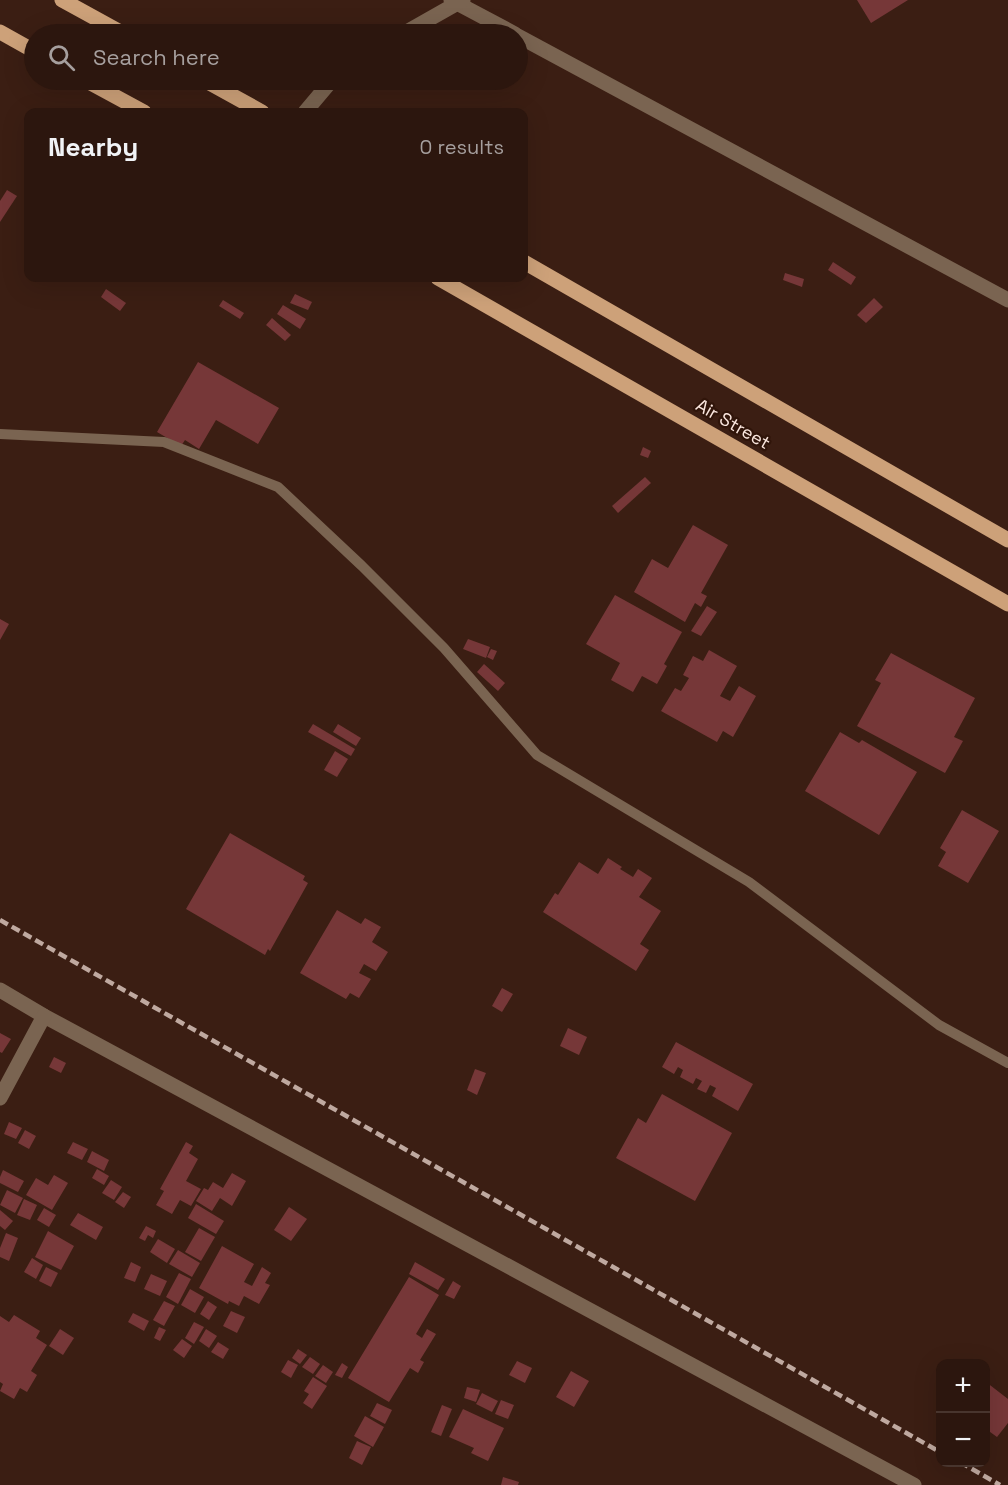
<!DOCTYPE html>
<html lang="en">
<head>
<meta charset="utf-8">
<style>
  body { margin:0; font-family:"Space Grotesk",sans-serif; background:#341f17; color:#f1f3f6 }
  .controls { position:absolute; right:18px; bottom:18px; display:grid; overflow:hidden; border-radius:12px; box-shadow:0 6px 24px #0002 }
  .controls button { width:54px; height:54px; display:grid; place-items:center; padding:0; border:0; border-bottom:2px solid #48352e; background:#2c160e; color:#f1f3f6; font:30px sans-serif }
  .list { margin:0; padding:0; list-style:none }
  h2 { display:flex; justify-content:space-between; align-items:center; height:78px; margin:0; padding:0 24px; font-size:26px }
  h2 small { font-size:20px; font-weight:400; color:#a69f9e }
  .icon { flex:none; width:33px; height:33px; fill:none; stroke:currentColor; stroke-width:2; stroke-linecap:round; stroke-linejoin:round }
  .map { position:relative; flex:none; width:1008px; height:1485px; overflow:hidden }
  .search { position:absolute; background:#2c160e; box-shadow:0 6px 24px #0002; left:24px; top:24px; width:504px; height:66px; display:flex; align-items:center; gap:15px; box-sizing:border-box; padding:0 21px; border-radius:33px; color:#a69f9e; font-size:22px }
  .panel { position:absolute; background:#2c160e; box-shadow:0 6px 24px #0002; left:24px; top:108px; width:504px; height:174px; border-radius:12px }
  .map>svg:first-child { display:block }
  .building { fill:#763738 }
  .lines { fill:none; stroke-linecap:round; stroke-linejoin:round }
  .lane { stroke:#7a6451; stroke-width:10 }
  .street { stroke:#7a6451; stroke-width:15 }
  .primary { stroke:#cda179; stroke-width:15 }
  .rail { stroke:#bfa9a0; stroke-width:4.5; stroke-dasharray:9 4.5; stroke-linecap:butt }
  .labels { text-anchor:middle; stroke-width:4.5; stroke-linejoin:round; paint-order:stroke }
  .street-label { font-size:18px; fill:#fae6de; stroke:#30150a }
</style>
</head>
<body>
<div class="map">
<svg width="1008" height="1485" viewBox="0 0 1008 1485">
  <rect width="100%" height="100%" fill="#3b1e13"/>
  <g class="building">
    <path d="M857,0H908L871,23Z"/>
    <path d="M7,190L17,196L0,222V201Z"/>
    <path d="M833,262L856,277L851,285L828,270Z"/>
    <path d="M785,273L804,279L802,287L783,280Z"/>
    <path d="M106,289L126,303L120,311L101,297Z"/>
    <path d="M295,294L312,302L308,310L290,303Z"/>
    <path d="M874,298L883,307L866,323L857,315Z"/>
    <path d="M223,300L244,313L240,319L219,306Z"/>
    <path d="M283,305L306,319L300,329L277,314Z"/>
    <path d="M272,318L291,335L285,341L266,325Z"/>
    <path d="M198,362L279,408L258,444L216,420L199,449L185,440L181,446L157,432Z"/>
    <path d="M643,447L651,451L648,458L640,455Z"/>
    <path d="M645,477L651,483L618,513L612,506Z"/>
    <path d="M693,525L728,545L701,593L707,596L701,607L695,603L685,622L634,592L652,559L668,568Z"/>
    <path d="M615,595L682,632L664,664L667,666L657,684L642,676L633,692L611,680L620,663L586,644Z"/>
    <path d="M707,606L717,612L701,636L691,631Z"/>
    <path d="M0,619L9,624L0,640Z"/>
    <path d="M468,639L490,647L486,658L463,649Z"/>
    <path d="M491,649L497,651L493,660L487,657Z"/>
    <path d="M709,650L737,666L720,696L730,701L739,686L756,696L733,737L723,731L717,742L661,711L675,688L681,691L689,678L683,675L693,656L703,661Z"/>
    <path d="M891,653L975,698L954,737L963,741L945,773L857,726L881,683L875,680Z"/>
    <path d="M484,664L505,683L498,691L477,672Z"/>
    <path d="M313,724L355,749L351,756L308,732Z"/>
    <path d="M338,724L361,738L356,746L333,732Z"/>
    <path d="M840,732L859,743L862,740L917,772L879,835L805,791Z"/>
    <path d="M335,751L348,759L337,777L324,770Z"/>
    <path d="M962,810L999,831L968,883L938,866L946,852L940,848Z"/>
    <path d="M230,833L305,876L303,880L308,883L270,951L268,949L265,955L186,909Z"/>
    <path d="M608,858L622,867L620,869L633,877L638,869L652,878L639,897L661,911L640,944L649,950L636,971L543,912L555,893L558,895L579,862L598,874Z"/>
    <path d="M337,910L361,924L365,918L381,927L372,942L388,952L376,971L364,964L359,973L371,979L359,998L350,993L346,999L300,973Z"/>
    <path d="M502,988L513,994L502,1012L492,1006Z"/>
    <path d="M568,1028L587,1037L579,1055L560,1046Z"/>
    <path d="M0,1033L11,1039L2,1053L0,1052Z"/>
    <path d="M676,1042L753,1084L738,1111L712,1096L716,1088L710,1085L706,1093L697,1089L702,1081L696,1078L693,1084L680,1077L683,1070L678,1067L674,1074L662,1067Z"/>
    <path d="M54,1057L66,1063L61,1073L49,1067Z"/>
    <path d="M475,1069L486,1073L477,1095L467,1090Z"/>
    <path d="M662,1094L732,1133L695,1201L616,1158L638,1118L646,1123Z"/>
    <path d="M9,1122L22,1128L16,1139L4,1134Z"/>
    <path d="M25,1130L36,1136L29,1149L18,1143Z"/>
    <path d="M73,1142L88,1149L82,1160L67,1153Z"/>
    <path d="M186,1142L193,1146L189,1153L198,1159L186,1181L201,1189L191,1206L180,1200L172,1214L156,1205L164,1191L160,1189Z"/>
    <path d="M92,1151L109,1160L104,1171L87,1162Z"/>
    <path d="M97,1169L109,1176L104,1185L92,1178Z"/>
    <path d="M3,1170L24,1181L18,1192L0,1183V1177Z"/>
    <path d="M232,1173L246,1181L232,1206L220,1198L212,1211L196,1201L204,1188L208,1190L213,1182L223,1188Z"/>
    <path d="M54,1175L68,1183L52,1210L26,1195L36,1178L48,1185Z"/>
    <path d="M111,1180L122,1187L114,1200L102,1193Z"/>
    <path d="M7,1190L23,1198L15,1213L0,1205Z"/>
    <path d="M123,1192L131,1197L124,1208L115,1202Z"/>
    <path d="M24,1199L37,1205L30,1220L17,1215Z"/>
    <path d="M196,1204L224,1221L216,1234L188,1218Z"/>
    <path d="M289,1207L307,1219L291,1241L274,1230Z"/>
    <path d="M44,1208L56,1215L49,1227L37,1220Z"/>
    <path d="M0,1210L13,1221L5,1230L0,1226Z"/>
    <path d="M78,1213L103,1227L96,1240L70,1225Z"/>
    <path d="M146,1226L156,1231L153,1238L148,1235L145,1241L139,1238Z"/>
    <path d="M199,1228L215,1237L201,1261L185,1252Z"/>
    <path d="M48,1231L74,1246L61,1270L35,1257Z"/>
    <path d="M6,1233L18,1238L9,1261L0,1257V1248Z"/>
    <path d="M158,1239L175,1249L167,1263L150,1252Z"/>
    <path d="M222,1246L254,1264L244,1282L252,1286L262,1267L271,1273L265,1283L270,1285L259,1304L244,1296L239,1306L229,1301L228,1304L199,1288Z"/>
    <path d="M178,1250L200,1263L192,1277L169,1264Z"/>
    <path d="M32,1258L43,1265L36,1279L24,1272Z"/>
    <path d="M131,1262L141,1267L135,1282L124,1278Z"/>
    <path d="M415,1262L445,1279L438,1290L409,1274Z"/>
    <path d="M46,1267L58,1273L51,1287L39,1281Z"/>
    <path d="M179,1273L191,1279L178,1304L166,1297Z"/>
    <path d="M151,1274L167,1281L160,1296L144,1289Z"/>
    <path d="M409,1277L439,1295L416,1334L422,1338L427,1329L436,1334L420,1360L424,1362L418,1373L410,1368L389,1402L348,1378Z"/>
    <path d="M453,1281L461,1286L454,1299L445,1295Z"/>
    <path d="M190,1289L204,1297L195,1313L181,1305Z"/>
    <path d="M164,1301L175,1306L164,1326L153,1320Z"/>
    <path d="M208,1301L217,1307L209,1320L200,1314Z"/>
    <path d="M231,1311L245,1317L237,1333L223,1326Z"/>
    <path d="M133,1313L149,1321L144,1331L128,1322Z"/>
    <path d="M14,1315L40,1331L36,1338L47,1345L31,1371L37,1375L27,1392L20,1388L14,1399L0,1391L3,1384L0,1382V1316L9,1322Z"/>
    <path d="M194,1322L204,1327L194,1344L185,1338Z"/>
    <path d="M159,1327L166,1330L160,1341L154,1338Z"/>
    <path d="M60,1329L74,1338L63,1355L49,1346Z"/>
    <path d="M206,1329L217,1336L209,1348L199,1341Z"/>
    <path d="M182,1339L192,1346L184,1358L173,1350Z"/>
    <path d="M218,1342L229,1349L223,1359L211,1352Z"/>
    <path d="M298,1349L307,1355L300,1364L292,1358Z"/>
    <path d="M310,1357L320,1364L313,1374L302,1367Z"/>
    <path d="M288,1360L298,1365L291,1378L281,1372Z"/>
    <path d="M517,1361L532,1368L525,1383L509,1375Z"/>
    <path d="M342,1363L348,1367L342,1378L335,1375Z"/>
    <path d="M323,1365L333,1372L326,1383L315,1376Z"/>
    <path d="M571,1371L589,1381L574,1407L556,1397Z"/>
    <path d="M313,1377L327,1386L312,1409L303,1403L309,1394L304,1391Z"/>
    <path d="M986,1382L1008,1399V1423L997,1437L986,1429Z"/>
    <path d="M467,1387L480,1390L476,1402L464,1398Z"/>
    <path d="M482,1393L498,1401L492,1412L476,1404Z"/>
    <path d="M501,1400L514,1405L508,1419L495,1414Z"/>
    <path d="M377,1403L392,1410L385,1424L370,1416Z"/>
    <path d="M442,1405L452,1409L441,1436L431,1432Z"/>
    <path d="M463,1409L504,1428L488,1461L471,1453L474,1448L449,1437Z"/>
    <path d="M365,1416L384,1427L373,1447L354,1436Z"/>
    <path d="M357,1441L371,1447L362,1465L349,1458Z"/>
    <path d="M503,1477L519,1482L518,1485H501Z"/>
  </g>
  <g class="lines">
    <path class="lane" d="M0,434L164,442L278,487L362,566L444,648L537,755L749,882L939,1025L1008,1063"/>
    <g class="street">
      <path d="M451,0L515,34"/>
      <path d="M403,34L463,0"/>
      <path d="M518,36L1008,300"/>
      <path d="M305,112L332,80"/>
      <path d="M0,990L44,1016L914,1485"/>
      <path d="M0,1098L44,1016"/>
    </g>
    <g class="primary">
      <path d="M62,0L124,34"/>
      <path d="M0,32L34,51"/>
      <path d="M85,80L144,112"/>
      <path d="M204,80L262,112"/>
      <path d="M524,262L1008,540"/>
      <path d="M438,278L1008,604"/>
    </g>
    <g class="rail">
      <path d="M0,920L940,1452"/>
      <path d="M960,1462L1000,1485"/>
    </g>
  </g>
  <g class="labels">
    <g class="street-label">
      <text transform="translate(733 424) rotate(30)" y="6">Air Street</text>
    </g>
  </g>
</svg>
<div class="controls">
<button>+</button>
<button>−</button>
</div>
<div class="search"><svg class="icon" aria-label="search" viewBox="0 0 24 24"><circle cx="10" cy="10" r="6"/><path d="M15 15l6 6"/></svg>Search here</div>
<section class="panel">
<h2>Nearby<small>0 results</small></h2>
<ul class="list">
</ul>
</section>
</div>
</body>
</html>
